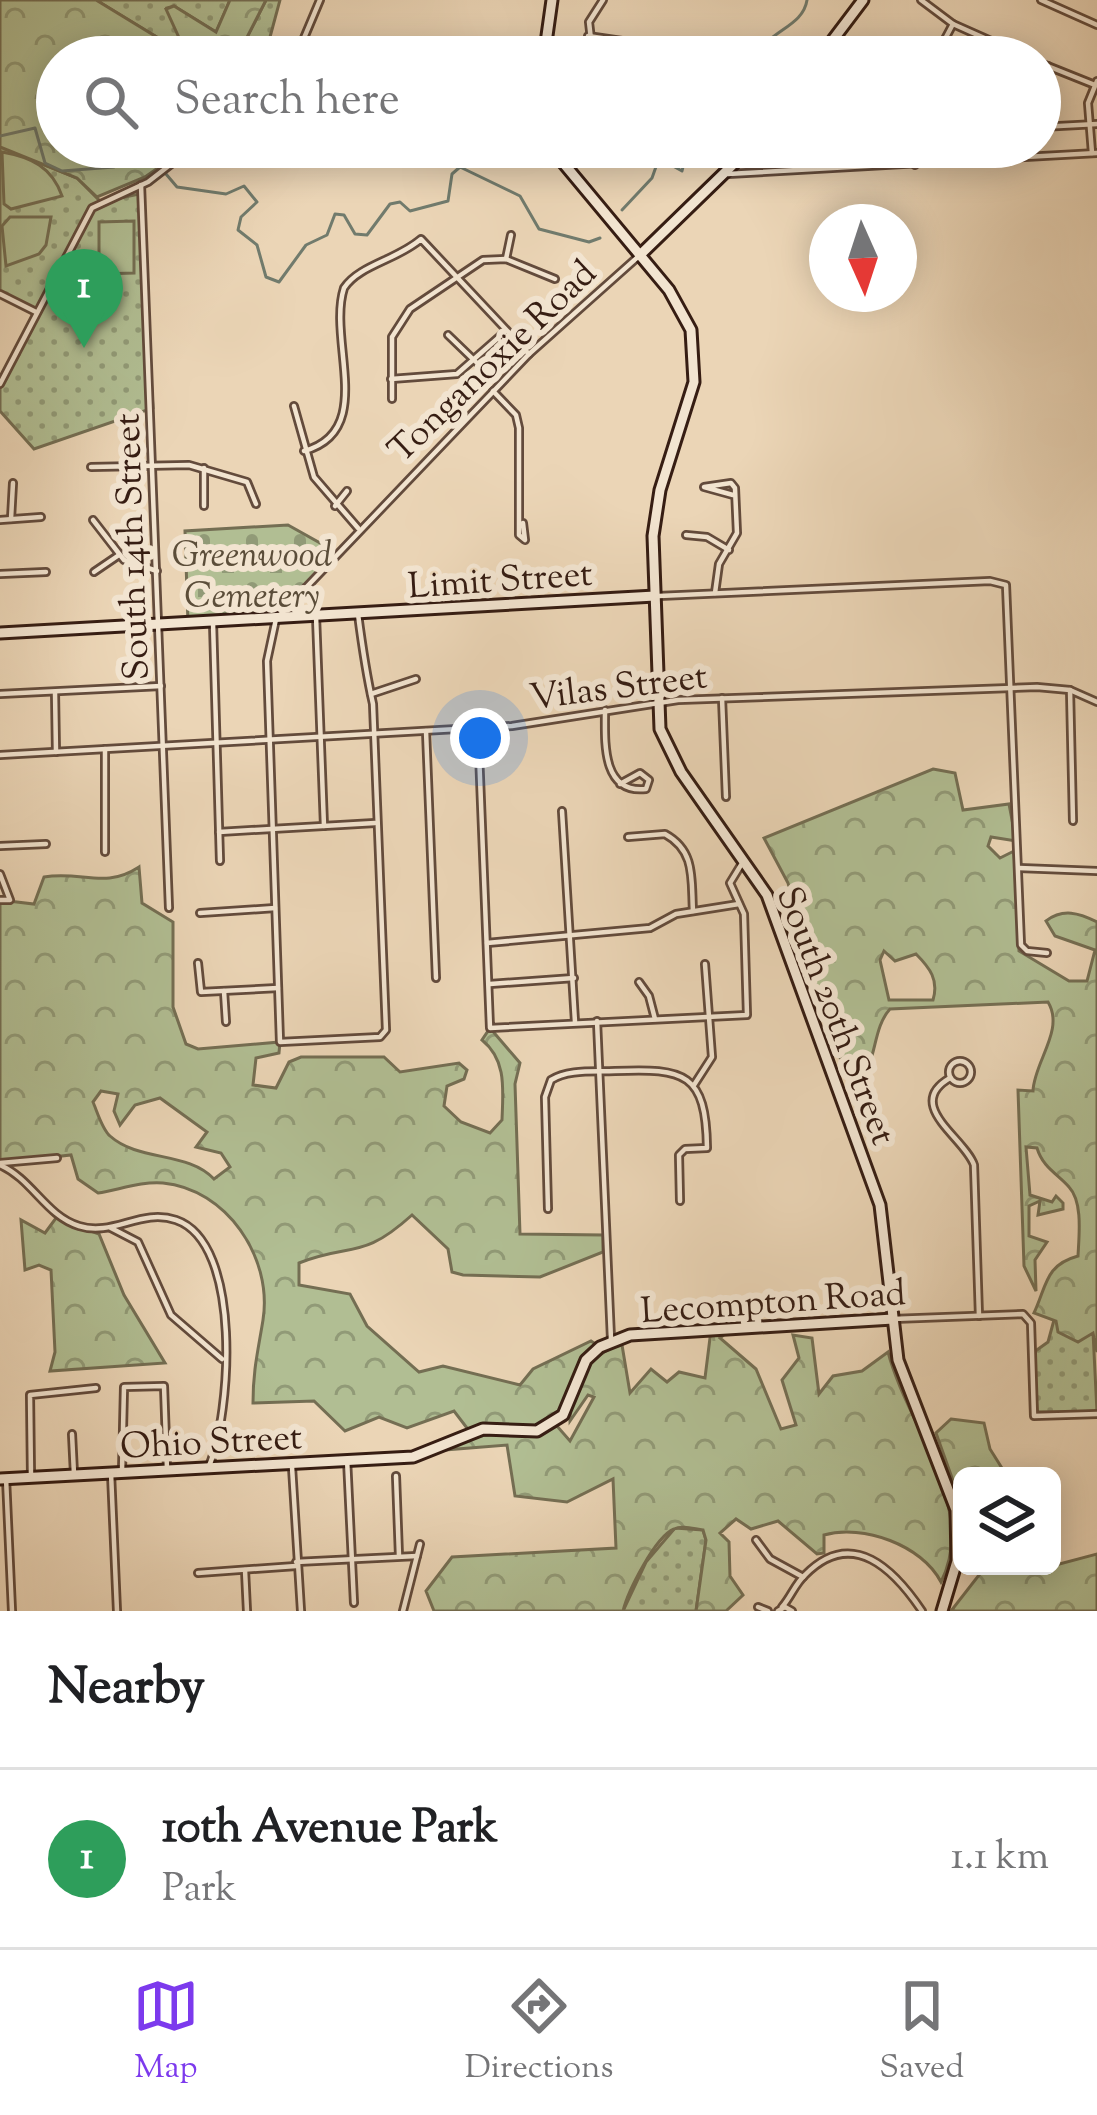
<!DOCTYPE html>
<html lang="en">
<head>
<meta charset="utf-8">
<style>
  body { margin:0; font-family:"Sorts Mill Goudy",serif; background:#f6f6f6; color:#202124 }
  .controls { position:absolute; right:36px; bottom:36px; display:grid; overflow:hidden; border-radius:18px; box-shadow:0 6px 30px #0003 }
  .controls button { width:108px; height:108px; display:grid; place-items:center; padding:0; border:0; border-bottom:3px solid #e0e0e0; background:#fff; color:#202124; font:60px sans-serif }
  .compass { position:absolute; left:809px; top:204px; width:108px; height:108px; border-radius:50%; background:#fff; box-shadow:0 6px 30px #0003; rotate:177deg }
  .you { position:absolute; left:480px; top:738px; width:42px; height:42px; margin:-30px; border:9px solid #fff; border-radius:50%; background:#1a73e8; box-shadow:0 0 0 18px #1a73e833 }
  .badge { display:grid; place-items:center; width:78px; height:78px; border-radius:50%; background:#7c3aed; color:#fff; font-size:39px; font-weight:700 }
  .pin { position:absolute; translate:-50% -99px; filter:drop-shadow(0 3px 6px #0008) }
  .pin::after { content:''; position:absolute; top:63px; width:42px; height:36px; background:inherit; clip-path:polygon(0 0,100% 0,50% 100%) }
  .list { margin:0; padding:0; list-style:none }
  h2 { display:flex; justify-content:space-between; align-items:center; height:156px; margin:0; padding:0 48px; font-size:51px }
  h2 small { font-size:39px; font-weight:400; color:#757577 }
  .list li { display:grid; grid-template-columns:78px 1fr auto; gap:36px; align-items:center; box-sizing:border-box; height:180px; padding:0 48px; border-top:3px solid #e0e0e0 }
  .list b { display:block; font-size:45px; white-space:nowrap }
  .list p { margin:0; font-size:39px; white-space:nowrap; color:#757577 }
  .list em { font-size:39px; font-style:normal; color:#757577 }
  .icon { flex:none; width:66px; height:66px; fill:none; stroke:currentColor; stroke-width:2; stroke-linecap:round; stroke-linejoin:round }
  .map { position:relative; flex:none; width:1097px; height:1611px; overflow:hidden }
  .search { position:absolute; background:#fff; box-shadow:0 6px 30px #0003; left:36px; right:36px; top:36px; height:132px; display:flex; align-items:center; gap:30px; box-sizing:border-box; padding:0 42px; border-radius:66px; color:#757577; font-size:45px }
  .sheet { height:336px; background:#fff }
  nav { display:flex; justify-content:space-around; align-items:center; box-sizing:border-box; height:168px; border-top:3px solid #e0e0e0; background:#fff; font-size:33px; color:#757577 }
  nav a { display:grid; justify-items:center; gap:6px }
  nav .on { color:#7c3aed }
  .map>svg:first-child { display:block }
  .green { fill:url(#green-dots); stroke:#746e53; stroke-width:3 }
  .forest { fill:url(#forest-crowns); stroke:#746e53; stroke-width:3; fill-rule:evenodd }
  .cemetery { fill:url(#cemetery-stones); stroke:#746e53; stroke-width:3 }
  .pitch { fill:#b1be93; stroke:#746e53; stroke-width:3 }
  .lines { fill:none; stroke-linecap:round; stroke-linejoin:round }
  .stream { stroke:#717b6d; stroke-width:3 }
  .street-casing { stroke:#634b3c; stroke-width:10 }
  .secondary-casing { stroke:#361d13; stroke-width:15 }
  .street { stroke:#f2e4d0; stroke-width:4.5 }
  .secondary { stroke:#f2e4d0; stroke-width:9 }
  .labels { text-anchor:middle; stroke-width:12; stroke-linejoin:round; paint-order:stroke }
  .street-label { font-size:36px; fill:#361d13; stroke:#f2e4d0 }
  .park-label { font-size:36px; font-style:italic; fill:#5b4d39; stroke:#f2e4d0 }
</style>
</head>
<body>
<div class="map">
<svg width="1097" height="1611" viewBox="0 0 1097 1611">
  <defs>
    <pattern id="green-dots" width="8" height="8" patternUnits="userSpaceOnUse" patternTransform="scale(3)"><rect width="8" height="8" fill="#b1be93"/><path d="M2 2h.1M6 6h.1" fill="none" stroke="#919a77" stroke-width="1.8" stroke-linecap="round"/></pattern>
    <pattern id="forest-crowns" width="20" height="18" patternUnits="userSpaceOnUse" patternTransform="scale(3)"><rect width="20" height="18" fill="#b1be93"/><path d="M2 6a3 3 0 1 1 6 0M12 15a3 3 0 1 1 6 0" fill="none" stroke="#919a77"/></pattern>
    <pattern id="cemetery-stones" width="16" height="16" patternUnits="userSpaceOnUse" patternTransform="scale(3)"><rect width="16" height="16" fill="#b1be93"/><path d="M2 7V4a2 2 0 0 1 4 0v3zM10 15v-3a2 2 0 0 1 4 0v3z" fill="#919a77"/></pattern>
  </defs>
  <rect width="100%" height="100%" fill="#ebd5b6"/>
  <filter id="stains"><feTurbulence type="fractalNoise" baseFrequency=".00167" numOctaves="4"/><feColorMatrix values="0 0 0 0 .2 0 0 0 0 .09 0 0 0 0 .02 0 0 0 .5 -.17"/></filter>
  <radialGradient id="worn" r=".72"><stop offset=".6" stop-color="#630" stop-opacity="0"/><stop offset="1" stop-color="#630" stop-opacity=".3"/></radialGradient>
  <g class="green">
    <path d="M96,0H230L216,32L174,6L167,8L181,40L160,39Z"/>
    <path d="M266,0H280L270,37L295,46L290,57H237Z"/>
    <path d="M0,147L77,178L101,202L139,194L153,408L34,449L0,411V384L36,312L0,294Z"/>
    <path d="M1054,1320L1093,1332L1097,1412H1037L1034,1352L1048,1342Z"/>
    <path d="M675,1528L703,1530L706,1540L696,1611H623L646,1562Z"/>
  </g>
  <g class="forest">
    <path d="M0,0H96L160,39L180,40L166,9L174,6L216,32L230,0H266L237,57H57V147H188L145,177L97,197L77,178L0,147Z"/>
    <path d="M933,769L955,773L963,810L1009,804L1016,841L991,837L988,846L1000,858L1014,851L1019,951L1069,981H1087L1095,950L1055,936L1046,921C1063,908 1079,913 1097,922V1352L1093,1333L1078,1342L1058,1332L1056,1321L1034,1313C1047,1285 1045,1265 1078,1256C1079,1235 1083,1202 1069,1187C1058,1174 1043,1168 1037,1148L1026,1147L1030,1195L1052,1202L1056,1196L1063,1203V1209L1038,1215L1040,1201L1029,1206V1236L1047,1242L1035,1260L1036,1291L1024,1266L1018,1090L1033,1091C1034,1062 1065,1030 1048,1002L890,1009C871,1030 878,1065 857,1082L834,1049L835,1034L816,992L788,883L764,838ZM884,951L895,961L916,954C930,968 939,980 933,1000H889L880,960Z"/>
    <path d="M139,867L142,903L173,922V1007L186,1044L198,1049L280,1042L279,1053L256,1058L253,1085L276,1088L289,1062L301,1057H384L400,1072L459,1063L467,1070L464,1079L447,1086L444,1106L461,1122L490,1133L502,1120C503,1090 507,1060 482,1040L490,1028L520,1063L515,1084L520,1234L603,1235V1252L540,1277L463,1275L452,1272L448,1249L412,1215C361,1261 353,1242 299,1263V1285L350,1294L367,1326L419,1372L443,1366L520,1385L533,1369L591,1341L600,1347C574,1372 574,1401 545,1429L470,1432L454,1411L407,1428L379,1417L345,1431L314,1401L253,1403C253,1370 258,1351 263,1320C273,1257 226,1189 163,1183C142,1181 118,1190 98,1193L78,1179L71,1155L0,1163V900L34,904L44,877C81,870 104,890 139,867ZM101,1091L118,1094L114,1111L120,1125L135,1105L160,1098L207,1132L196,1147L221,1153L230,1167L214,1179C188,1151 139,1162 110,1136C102,1129 97,1111 93,1102Z"/>
    <path d="M56,1218L99,1234L124,1295L165,1363L50,1371L55,1352L51,1270L39,1265L25,1270L21,1220L45,1233Z"/>
    <path d="M789,1327L727,1332L720,1338L756,1369L781,1429L796,1425L782,1380L799,1358L793,1335L812,1338L819,1394L833,1376L862,1371L888,1352C906,1423 979,1507 941,1582C922,1545 863,1524 824,1535V1553L817,1554L778,1521L751,1529L736,1519L720,1533L729,1542L730,1576L743,1595L726,1611H696L706,1540L703,1530C694,1529 682,1525 674,1529C655,1537 628,1591 623,1611H434L426,1591L452,1557L616,1548L613,1479L567,1502L515,1496L507,1445L444,1450C480,1423 519,1444 557,1426L570,1441L594,1397L588,1395L570,1421C569,1391 589,1351 622,1345L630,1393L651,1369L667,1382L679,1372L705,1378L711,1330Z"/>
    <path d="M951,1419L984,1423L990,1449L1005,1473L962,1476V1506L936,1433Z"/>
    <path d="M1097,1554V1611H951L986,1566H1052Z"/>
  </g>
  <path class="cemetery" d="M288,525L336,552L276,619L188,624L185,531Z"/>
  <g class="pitch">
    <path d="M2,152C31,157 52,167 62,196L11,209L4,204Z"/>
    <path d="M10,217H51L46,245L39,254L6,266L2,226Z"/>
    <path d="M134,221V273L99,274V222Z"/>
  </g>
  <g class="lines">
    <g class="stream">
      <path d="M758,57C765,31 803,28 807,0"/>
      <path d="M0,136L35,128L45,163L62,171L114,167L144,148L177,187L226,194L244,186L257,202L241,217L238,230L257,245L266,277L279,282L306,245L327,235L335,214L344,215L355,234L367,235L390,204L400,202L410,211L448,201L452,174L460,167L520,196L539,229L589,242L600,238"/>
      <path d="M672,147L673,166L682,171L688,147"/>
      <path d="M702,147L705,155L720,147"/>
      <path d="M622,210L652,178L663,147"/>
    </g>
    <defs>
      <g id="street">
        <path d="M921,0L953,24L1027,57"/>
        <path d="M1041,0L1097,25"/>
        <path d="M588,36L663,47L684,56"/>
        <path d="M938,52L953,24"/>
        <path d="M296,57L320,0"/>
        <path d="M593,57L589,22L603,0"/>
        <path d="M1040,63L1095,85"/>
        <path d="M1040,82L1048,66"/>
        <path d="M1040,127L1097,124"/>
        <path d="M609,147L610,150"/>
        <path d="M914,147L915,165"/>
        <path d="M966,147L967,162"/>
        <path d="M1092,153L1088,103L1097,81"/>
        <path d="M728,174L1097,153"/>
        <path d="M141,185L169,908"/>
        <path d="M506,259L511,235"/>
        <path d="M0,294L36,312"/>
        <path d="M448,335L476,362"/>
        <path d="M391,379L457,374L506,331"/>
        <path d="M0,384L92,208L148,182L193,147"/>
        <path d="M493,391L516,415L519,428V535L525,540L523,523"/>
        <path d="M392,399V337L410,309L483,260L506,259L555,279"/>
        <path d="M294,406L314,477L358,528"/>
        <path d="M304,451C377,431 327,341 344,288C359,265 397,260 421,239L529,354"/>
        <path d="M91,467L189,465L247,482L256,504"/>
        <path d="M204,468V506"/>
        <path d="M335,506L347,491"/>
        <path d="M11,519L13,483"/>
        <path d="M0,520L41,517"/>
        <path d="M93,520L124,560L157,571"/>
        <path d="M686,535L707,537L729,550"/>
        <path d="M94,572L119,555"/>
        <path d="M0,574L46,572"/>
        <path d="M715,593L719,564L737,533L735,488L731,483L704,487L733,495"/>
        <path d="M659,596L990,581L1006,585L1021,945L1027,951L1047,953"/>
        <path d="M358,614C362,645 366,673 373,704L386,1030L380,1037L280,1042L267,661L276,619L529,354L640,255"/>
        <path d="M316,616L324,826"/>
        <path d="M213,623L220,861"/>
        <path d="M1070,690L1073,821"/>
        <path d="M55,692L56,752"/>
        <path d="M0,694L161,686"/>
        <path d="M371,694L416,679"/>
        <path d="M722,698L726,797"/>
        <path d="M605,710C605,741 601,794 646,789L649,780L640,773L620,784"/>
        <path d="M478,728L490,1028L747,1015L744,914L730,883L741,865"/>
        <path d="M426,731L436,978"/>
        <path d="M105,749V852"/>
        <path d="M0,755L512,726L678,700L1037,687L1070,690L1097,702"/>
        <path d="M562,811L575,1022"/>
        <path d="M219,832L375,823"/>
        <path d="M628,837L665,834C696,851 691,879 693,911"/>
        <path d="M0,846L46,844"/>
        <path d="M1019,868L1097,871"/>
        <path d="M0,874L10,900H0"/>
        <path d="M200,913L275,908"/>
        <path d="M487,943L650,928L676,914L739,904"/>
        <path d="M198,963L201,992L278,988"/>
        <path d="M639,982L649,996L655,1019"/>
        <path d="M490,984L574,978"/>
        <path d="M224,991L226,1022"/>
        <path d="M597,1021L611,1339"/>
        <circle cx="960" cy="1072" r="11"/>
        <path d="M950,1078C903,1105 965,1138 974,1165L979,1316"/>
        <path d="M694,1085L712,1057L705,964"/>
        <path d="M0,1163L57,1158"/>
        <path d="M0,1165C32,1179 46,1216 79,1226C113,1237 141,1208 176,1220C243,1243 231,1414 209,1466"/>
        <path d="M548,1209L545,1097L551,1080C568,1069 594,1072 615,1071C685,1068 706,1073 707,1148L685,1149L679,1155L680,1201"/>
        <path d="M111,1228L138,1242L171,1315L222,1359"/>
        <path d="M893,1319L1023,1314L1031,1323L1034,1416L1097,1414"/>
        <path d="M72,1434L74,1474"/>
        <path d="M347,1459L354,1603"/>
        <path d="M292,1467L301,1611"/>
        <path d="M122,1471L124,1387L164,1386L167,1469"/>
        <path d="M111,1473L117,1611"/>
        <path d="M31,1476L30,1395L96,1388"/>
        <path d="M396,1476L399,1556"/>
        <path d="M6,1478L12,1611"/>
        <path d="M756,1540L770,1559L803,1577"/>
        <path d="M296,1562L417,1556"/>
        <path d="M245,1570L247,1611"/>
        <path d="M198,1573L296,1566"/>
        <path d="M758,1607L768,1611"/>
        <path d="M782,1607C791,1597 795,1584 805,1575C853,1526 895,1571 922,1611"/>
        <path d="M403,1611L420,1544"/>
        <path d="M778,1611L785,1607L792,1611"/>
      </g>
      <g id="secondary">
        <path d="M544,57L552,0"/>
        <path d="M820,57L863,0"/>
        <path d="M550,147L669,290L691,330L694,382L660,490L653,536L660,729L681,772L767,895L880,1205L898,1360L956,1510L957,1561L942,1611"/>
        <path d="M640,255L751,147"/>
        <path d="M0,633L655,596"/>
        <path d="M0,1479L413,1457L483,1429L537,1431L563,1415L586,1360L600,1347L630,1335L893,1319"/>
      </g>
    </defs>
    <use href="#street" class="street-casing"/>
    <use href="#secondary" class="secondary-casing"/>
    <use href="#street" class="street"/>
    <use href="#secondary" class="secondary"/>
  </g>
  <g class="labels">
    <g class="street-label">
      <text transform="translate(491 360) rotate(-44)" y="13">Tonganoxie Road</text>
      <text transform="translate(130 547) rotate(-92)" y="13">South 14th Street</text>
      <text transform="translate(500 578) rotate(-4)" y="13">Limit Street</text>
      <text transform="translate(618 685) rotate(-7)" y="13">Vilas Street</text>
      <text transform="translate(838 1015) rotate(69)" y="13">South 20th Street</text>
      <text transform="translate(773 1300) rotate(-4)" y="13">Lecompton Road</text>
      <text transform="translate(211 1440) rotate(-3)" y="13">Ohio Street</text>
    </g>
    <g class="park-label">
      <text x="252" y="566">Greenwood<tspan x="252" dy="41">Cemetery</tspan></text>
    </g>
  </g>
  <rect width="100%" height="100%" filter="url(#stains)"/>
  <rect width="100%" height="100%" fill="url(#worn)"/>
</svg>
<div class="controls">
<button><svg class="icon" aria-label="layers" viewBox="0 0 24 24"><path d="M12 4l9 5-9 5-9-5zM3 14l9 5 9-5"/></svg></button>
</div>
<svg class="compass" viewBox="-18 -18 36 36"><path d="M0-13l5 13h-10z" fill="#e53935"/><path d="M0 13l5-13h-10z" fill="#757577"/></svg>
<div class="you"></div>
<div class="pin badge" style="left:84px;top:348px;background:#2e9e5b">1</div>
<div class="search"><svg class="icon" aria-label="search" viewBox="0 0 24 24"><circle cx="10" cy="10" r="6"/><path d="M15 15l6 6"/></svg>Search here</div>
</div>
<section class="sheet">
<h2>Nearby<small></small></h2>
<ul class="list">
<li><span class="badge" style="background:#2e9e5b">1</span><div><b>10th Avenue Park</b><p>Park</p></div><em>1.1 km</em></li>
</ul>
</section>
<nav>
<a class="on"><svg class="icon" aria-label="map" viewBox="0 0 24 24"><path d="M3 6l6-2 6 2 6-2v14l-6 2-6-2-6 2zM9 4v14M15 6v14"/></svg>Map</a>
<a><svg class="icon" aria-label="directions" viewBox="0 0 24 24"><path d="M12 3l9 9-9 9-9-9zM9 14v-3h6M13 9l2 2-2 2"/></svg>Directions</a>
<a><svg class="icon" aria-label="saved" viewBox="0 0 24 24"><path d="M7 4h10v16l-5-4-5 4z"/></svg>Saved</a>
</nav>
</body>
</html>
